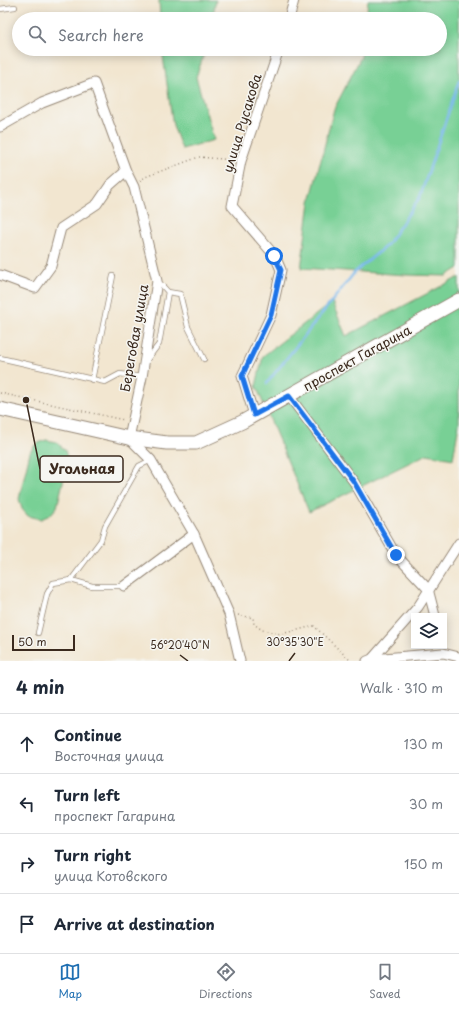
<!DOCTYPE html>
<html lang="en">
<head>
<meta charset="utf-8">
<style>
  body { margin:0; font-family:"Playpen Sans",sans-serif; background:#f6f6f7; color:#1f2937 }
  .controls { position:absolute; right:12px; bottom:12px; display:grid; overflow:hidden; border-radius:0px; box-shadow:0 2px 10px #0003 }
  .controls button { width:36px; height:36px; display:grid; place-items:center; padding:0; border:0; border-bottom:1px solid #e0e1e3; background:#fff; color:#1f2937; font:20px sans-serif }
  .scale { position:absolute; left:12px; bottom:10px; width:63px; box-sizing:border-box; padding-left:4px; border:2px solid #3b2a1e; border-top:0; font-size:11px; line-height:14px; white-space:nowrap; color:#3b2a1e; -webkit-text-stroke:3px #f6f6f2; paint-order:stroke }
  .stop { position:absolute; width:12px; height:12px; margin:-9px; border:3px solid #1a73e8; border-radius:50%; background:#fff }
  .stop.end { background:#1a73e8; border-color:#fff; box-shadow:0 1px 4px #0008 }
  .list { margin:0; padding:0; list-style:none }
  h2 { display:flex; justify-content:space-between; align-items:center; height:52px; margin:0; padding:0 16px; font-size:17px }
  h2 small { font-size:13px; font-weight:400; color:#747a83 }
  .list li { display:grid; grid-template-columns:26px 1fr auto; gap:12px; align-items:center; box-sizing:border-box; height:60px; padding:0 16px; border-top:1px solid #e0e1e3 }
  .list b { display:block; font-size:15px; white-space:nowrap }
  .list p { margin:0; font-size:13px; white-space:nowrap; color:#747a83 }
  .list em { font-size:13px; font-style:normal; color:#747a83 }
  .icon { flex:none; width:22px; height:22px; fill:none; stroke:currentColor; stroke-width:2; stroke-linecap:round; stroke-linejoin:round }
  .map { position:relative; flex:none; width:459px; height:661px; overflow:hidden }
  .search { position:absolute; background:#fff; box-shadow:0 2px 10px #0003; left:12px; right:12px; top:12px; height:44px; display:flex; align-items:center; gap:10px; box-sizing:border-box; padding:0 14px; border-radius:22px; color:#747a83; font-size:15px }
  .sheet { height:292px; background:#fff }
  nav { display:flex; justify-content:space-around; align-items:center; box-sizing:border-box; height:56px; border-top:1px solid #e0e1e3; background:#fff; font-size:11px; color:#747a83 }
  nav a { display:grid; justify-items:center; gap:2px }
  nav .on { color:#1f6fb2 }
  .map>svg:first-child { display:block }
  .green { fill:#78d095; stroke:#5a7d5a }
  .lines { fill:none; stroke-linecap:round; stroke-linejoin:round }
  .stream { stroke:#7bb9ee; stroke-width:2.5 }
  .service-casing { stroke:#968877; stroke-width:6 }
  .minor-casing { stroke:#968877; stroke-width:11 }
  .secondary-casing { stroke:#968877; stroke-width:15 }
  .path { stroke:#968877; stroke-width:1.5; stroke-dasharray:1 3; stroke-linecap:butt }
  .service { stroke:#fff; stroke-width:4.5 }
  .minor { stroke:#fff; stroke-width:9 }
  .secondary { stroke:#fff; stroke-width:13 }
  .route { stroke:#1a73e8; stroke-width:5 }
  .ticks { fill:none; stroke:#3b2a1e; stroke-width:1.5 }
  .labels { text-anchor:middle; stroke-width:3; stroke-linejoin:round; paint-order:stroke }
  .street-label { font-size:13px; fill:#3b2a1e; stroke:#f6f6f2 }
  .ticks-label { font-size:10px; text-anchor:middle; fill:#3b2a1e; stroke:#f6f6f2; stroke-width:3; stroke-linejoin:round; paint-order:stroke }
  .leader { fill:none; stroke:#3b2a1e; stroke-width:1.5 }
  .callout-dot { fill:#3b2a1e; stroke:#f6f6f2; stroke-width:1.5 }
  .callout { fill:#f6f6f2; stroke:#3b2a1e; stroke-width:1.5 }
  .callout-label { font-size:14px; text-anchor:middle; font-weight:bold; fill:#3b2a1e }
</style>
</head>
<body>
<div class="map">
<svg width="459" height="661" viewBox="0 0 459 661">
  <rect width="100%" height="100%" fill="#f6f6f2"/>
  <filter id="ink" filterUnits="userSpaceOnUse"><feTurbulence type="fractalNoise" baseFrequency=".025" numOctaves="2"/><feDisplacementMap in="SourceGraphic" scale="8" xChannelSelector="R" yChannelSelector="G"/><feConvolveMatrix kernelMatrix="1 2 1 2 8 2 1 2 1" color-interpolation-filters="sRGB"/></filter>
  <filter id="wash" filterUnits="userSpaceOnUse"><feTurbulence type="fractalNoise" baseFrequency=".012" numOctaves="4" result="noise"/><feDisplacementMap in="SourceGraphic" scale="16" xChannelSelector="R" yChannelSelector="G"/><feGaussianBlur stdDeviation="0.9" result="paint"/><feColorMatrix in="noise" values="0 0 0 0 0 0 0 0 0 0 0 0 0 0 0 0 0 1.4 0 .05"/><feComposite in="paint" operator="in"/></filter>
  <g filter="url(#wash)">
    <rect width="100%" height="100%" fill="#f2e6d0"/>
    <g class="green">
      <path d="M159,0H216L212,19H160Z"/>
      <path d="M368,0H459V268L446,276L406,275L301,268L310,202L334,109L361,57L362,49H440V19H366Z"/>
      <path d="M162,49H206L196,77L214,140L182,149L173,126Z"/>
      <path d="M459,277V424L453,459L427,454L309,512L256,386L263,356L332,302L346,336Z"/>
      <path d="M46,440L56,442L65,450L68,461L57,507L50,515L41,519L28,516L22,509L19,499L30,452L36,444Z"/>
    </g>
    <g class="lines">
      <path class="stream" d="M267,383L355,272L387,245L420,197L459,81"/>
    </g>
  </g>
  <g filter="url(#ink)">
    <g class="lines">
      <defs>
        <g id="service">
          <path d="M0,9L15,7"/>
          <path d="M168,292L180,294L188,327L204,359"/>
          <path d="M0,358L105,382L120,374L142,377"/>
          <path d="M146,361L159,344L168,292L158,281"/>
          <path d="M92,380L113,276"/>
          <path d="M71,580L92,586H124"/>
          <path d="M38,633L47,594L53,583L71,580L101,540L105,526L139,466L151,460"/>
        </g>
        <g id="minor">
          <path d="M289,19L294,0"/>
          <path d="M0,127L42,103L94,83L126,171L134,187L157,281L142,377L129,438L151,460L194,534L229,614L240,661"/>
          <path d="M0,275L35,288L51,266L61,228L97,204L110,185L126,171"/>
          <path d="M289,396L354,482L396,555L428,589L435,616"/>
          <path d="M254,415L242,376L271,315L281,270L275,256L232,206L241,161L279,49"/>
          <path d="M124,586L194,534"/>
          <path d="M372,659L443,653L459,657"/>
          <path d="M367,661L372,659L418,607L459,543"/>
        </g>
        <path id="secondary" d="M0,409L129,438L167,443H196L242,422L459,300"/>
      </defs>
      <use href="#service" class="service-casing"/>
      <use href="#minor" class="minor-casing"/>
      <use href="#secondary" class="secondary-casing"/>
      <g class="path">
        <path d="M140,181L145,177L199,157L233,160"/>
        <path d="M0,393L124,420"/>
        <path d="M238,615L253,618L254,624L262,630L281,634L314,626L351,661"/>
      </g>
      <use href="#service" class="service"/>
      <use href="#minor" class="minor"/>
      <use href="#secondary" class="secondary"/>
    </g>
  </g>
  <g class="lines" filter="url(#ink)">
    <path class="route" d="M274,256L281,270L271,315L242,376L254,415L289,396L354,482L396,555"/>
  </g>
  <path class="ticks" d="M180,655L188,661M289,661L295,653"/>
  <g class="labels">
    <g class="street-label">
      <text transform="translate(242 123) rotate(-73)" y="5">улица Русакова</text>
      <text transform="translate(134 338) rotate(-80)" y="5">Береговая улица</text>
      <text transform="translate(357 358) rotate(-29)" y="5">проспект Гагарина</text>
    </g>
  </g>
  <g class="ticks-label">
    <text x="295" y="646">30°35'30"E</text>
    <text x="180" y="649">56°20'40"N</text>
  </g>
  <path class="leader" d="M26 400L40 469"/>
  <circle class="callout-dot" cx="26" cy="400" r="4"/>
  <rect class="callout" x="40" y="456" width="83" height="26" rx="4"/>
  <g class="callout-label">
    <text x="82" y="474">Угольная</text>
  </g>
</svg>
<div class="controls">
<button><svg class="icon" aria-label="layers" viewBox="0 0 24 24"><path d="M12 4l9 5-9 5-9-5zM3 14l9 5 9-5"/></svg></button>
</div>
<div class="scale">50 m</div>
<div class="stop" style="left:274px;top:256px"></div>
<div class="stop end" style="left:396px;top:555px"></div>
<div class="search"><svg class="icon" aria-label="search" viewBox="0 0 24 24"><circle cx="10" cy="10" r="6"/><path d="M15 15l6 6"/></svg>Search here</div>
</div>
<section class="sheet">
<h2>4 min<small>Walk · 310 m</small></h2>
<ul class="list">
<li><svg class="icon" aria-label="ahead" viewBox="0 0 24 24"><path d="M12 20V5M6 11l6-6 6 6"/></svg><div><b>Continue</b><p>Восточная улица</p></div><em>130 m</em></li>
<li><svg class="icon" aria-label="left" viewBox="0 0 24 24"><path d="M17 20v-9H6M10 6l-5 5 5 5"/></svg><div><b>Turn left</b><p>проспект Гагарина</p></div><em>30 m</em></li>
<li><svg class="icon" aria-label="right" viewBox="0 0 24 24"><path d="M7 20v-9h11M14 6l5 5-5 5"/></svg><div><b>Turn right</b><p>улица Котовского</p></div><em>150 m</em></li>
<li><svg class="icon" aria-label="arrive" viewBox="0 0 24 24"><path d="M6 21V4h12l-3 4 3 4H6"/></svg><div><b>Arrive at destination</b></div></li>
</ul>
</section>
<nav>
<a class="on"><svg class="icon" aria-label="map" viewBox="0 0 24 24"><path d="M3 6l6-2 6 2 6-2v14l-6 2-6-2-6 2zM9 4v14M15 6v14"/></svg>Map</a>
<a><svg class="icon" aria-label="directions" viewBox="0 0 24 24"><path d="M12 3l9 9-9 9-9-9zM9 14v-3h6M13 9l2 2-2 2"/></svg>Directions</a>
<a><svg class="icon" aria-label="saved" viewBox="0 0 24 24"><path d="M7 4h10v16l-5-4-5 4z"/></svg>Saved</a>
</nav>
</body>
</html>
